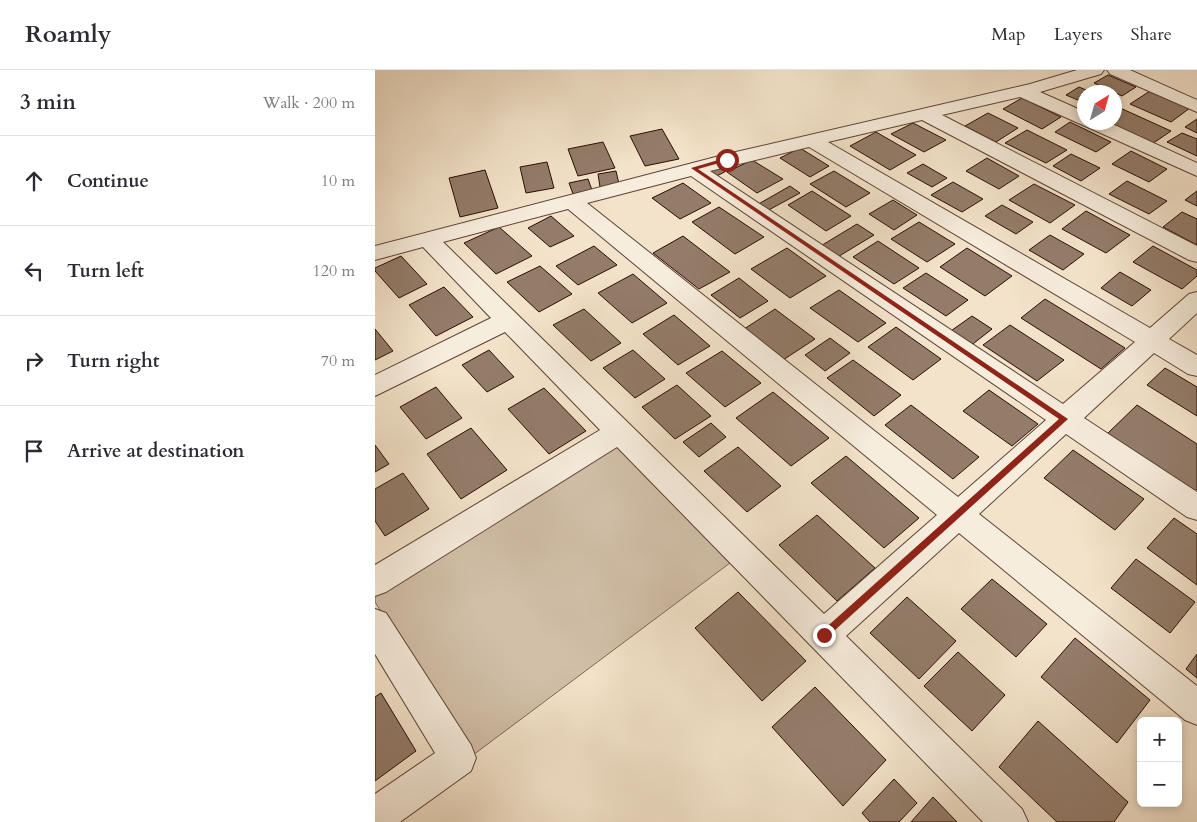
<!DOCTYPE html>
<html lang="en">
<head>
<meta charset="utf-8">
<style>
  body { margin:0; font-family:Cardo,serif; background:#f2f2f3; color:#2b2b33 }
  .controls { position:absolute; right:15px; bottom:15px; display:grid; overflow:hidden; border-radius:8px; box-shadow:0 2px 8px #0003 }
  .controls button { width:45px; height:45px; display:grid; place-items:center; padding:0; border:0; border-bottom:1px solid #e1e1e2; background:#fff; color:#2b2b33; font:25px sans-serif }
  .compass { position:absolute; left:702px; top:15px; width:45px; height:45px; border-radius:50%; background:#fff; box-shadow:0 2px 8px #0003; rotate:37deg }
  .stop { position:absolute; width:15px; height:15px; margin:-11px; border:4px solid #8f2418; border-radius:50%; background:#fff }
  .stop.end { background:#8f2418; border-color:#fff; box-shadow:0 1px 5px #0008 }
  .list { margin:0; padding:0; list-style:none }
  h2 { display:flex; justify-content:space-between; align-items:center; height:65px; margin:0; padding:0 20px; font-size:21px }
  h2 small { font-size:16px; font-weight:400; color:#7c7c81 }
  .list li { display:grid; grid-template-columns:32px 1fr auto; gap:15px; align-items:center; box-sizing:border-box; height:90px; padding:0 20px; border-top:1px solid #e1e1e2 }
  .list b { display:block; font-size:19px; white-space:nowrap }
  .list em { font-size:16px; font-style:normal; color:#7c7c81 }
  .icon { flex:none; width:28px; height:28px; fill:none; stroke:currentColor; stroke-width:2; stroke-linecap:round; stroke-linejoin:round }
  .map { position:relative; flex:none; width:822px; height:752px; overflow:hidden }
  header { display:flex; align-items:center; gap:30px; box-sizing:border-box; height:70px; padding:0 25px; background:#fff; border-bottom:1px solid #e1e1e2 }
  header strong { font-size:24px }
  nav { display:flex; gap:28px; margin-inline-start:auto; font-size:18px }
  main { display:flex }
  aside { flex:1; background:#fff }
  .map>svg:first-child { display:block }
  .green { fill:#d1bfa8; stroke:#7e6656 }
  .building { fill:#937c6a; stroke:#2b0d03 }
  .lines { fill:none; stroke-linecap:round; stroke-linejoin:round }
  .street-casing { stroke:#5d4235; stroke-width:2 }
  .street { fill:#f7eddd; fill-rule:evenodd }
  .route { fill:#8f2418 }
</style>
</head>
<body>
<header>
<strong>Roamly</strong>
<nav><a>Map</a><a>Layers</a><a>Share</a></nav>
</header>
<main>
<aside>
<h2>3 min<small>Walk · 200 m</small></h2>
<ul class="list">
<li><svg class="icon" aria-label="ahead" viewBox="0 0 24 24"><path d="M12 20V5M6 11l6-6 6 6"/></svg><div><b>Continue</b></div><em>10 m</em></li>
<li><svg class="icon" aria-label="left" viewBox="0 0 24 24"><path d="M17 20v-9H6M10 6l-5 5 5 5"/></svg><div><b>Turn left</b></div><em>120 m</em></li>
<li><svg class="icon" aria-label="right" viewBox="0 0 24 24"><path d="M7 20v-9h11M14 6l5 5-5 5"/></svg><div><b>Turn right</b></div><em>70 m</em></li>
<li><svg class="icon" aria-label="arrive" viewBox="0 0 24 24"><path d="M6 21V4h12l-3 4 3 4H6"/></svg><div><b>Arrive at destination</b></div></li>
</ul>
</aside>
<div class="map">
<svg width="822" height="752" viewBox="0 0 822 752">
  <rect width="100%" height="100%" fill="#f3e3ca"/>
  <filter id="stains"><feTurbulence type="fractalNoise" baseFrequency=".004" numOctaves="4"/><feColorMatrix values="0 0 0 0 .2 0 0 0 0 .09 0 0 0 0 .02 0 0 0 .5 -.17"/></filter>
  <radialGradient id="worn" r=".72"><stop offset=".6" stop-color="#630" stop-opacity="0"/><stop offset="1" stop-color="#630" stop-opacity=".3"/></radialGradient>
  <path class="green" d="M240,372L359,490L98,685L0,532V522Z"/>
  <g class="building">
    <path d="M733,5L761,17L747,26L719,13Z"/>
    <path d="M704,17L716,22H710V33L691,25Z"/>
    <path d="M775,21L815,38L796,52L755,34Z"/>
    <path d="M647,28L686,47L667,59L628,39Z"/>
    <path d="M743,37L796,61L777,74L731,52H740V39Z"/>
    <path d="M613,43L643,58L621,72L590,56Z"/>
    <path d="M822,49V63L810,57Z"/>
    <path d="M695,52L736,72L721,82L680,62Z"/>
    <path d="M538,53L571,70L549,82L516,64Z"/>
    <path d="M287,59L304,89L270,96L255,66Z"/>
    <path d="M652,60L692,80L671,93L630,73Z"/>
    <path d="M501,62L541,85L515,100L475,76Z"/>
    <path d="M807,63L822,69V86L792,72Z"/>
    <path d="M228,72L240,98L203,106L193,79Z"/>
    <path d="M425,78L454,96L435,107L405,88Z"/>
    <path d="M756,81L792,99L774,112L737,94Z"/>
    <path d="M696,84L725,98L706,111L678,96Z"/>
    <path d="M612,88L644,106L624,119L591,101Z"/>
    <path d="M377,90L408,109L382,123L352,102Z"/>
    <path d="M172,92L179,118L151,123L145,97Z"/>
    <path d="M347,94L355,99L340,107L333,101Z"/>
    <path d="M548,94L572,108L557,117L532,103Z"/>
    <path d="M110,100L123,138L85,147L74,108Z"/>
    <path d="M241,101L244,114L225,117L223,104Z"/>
    <path d="M459,101L495,123L471,137L435,114Z"/>
    <path d="M213,109L217,120L198,124L194,113Z"/>
    <path d="M752,111L792,131L774,144L734,124Z"/>
    <path d="M578,112L608,129L587,142L556,125Z"/>
    <path d="M308,113L336,133L305,149L277,128Z"/>
    <path d="M659,114L700,135L675,153L634,130Z"/>
    <path d="M415,116L425,123L390,142L380,136Z"/>
    <path d="M437,121L476,146L451,161L413,135Z"/>
    <path d="M822,121V136L810,130Z"/>
    <path d="M518,130L542,145L519,160L494,144Z"/>
    <path d="M627,135L658,152L641,164L610,146Z"/>
    <path d="M344,137L389,167L360,184L317,152Z"/>
    <path d="M711,141L755,165L731,183L687,159Z"/>
    <path d="M807,142L822,149V175L788,157Z"/>
    <path d="M176,146L199,166L175,177L153,158Z"/>
    <path d="M544,152L580,174L552,192L516,169Z"/>
    <path d="M482,154L499,165L461,188L444,177Z"/>
    <path d="M124,157L157,186L121,204L89,173Z"/>
    <path d="M675,165L709,184L688,200L654,180Z"/>
    <path d="M308,166L355,202L324,219L278,183Z"/>
    <path d="M503,171L544,198L519,214L478,187Z"/>
    <path d="M219,176L242,195L203,215L181,196Z"/>
    <path d="M778,176L822,200V206L807,219L758,192Z"/>
    <path d="M412,178L451,206L415,228L376,199Z"/>
    <path d="M592,178L637,206L610,226L565,197Z"/>
    <path d="M26,186L52,214L24,228L0,201V198Z"/>
    <path d="M165,196L197,224L164,242L132,212Z"/>
    <path d="M745,202L776,220L757,236L726,218Z"/>
    <path d="M551,203L593,230L571,246L528,218Z"/>
    <path d="M258,204L292,233L257,253L223,223Z"/>
    <path d="M364,208L393,231L365,248L336,225Z"/>
    <path d="M69,217L98,247L61,266L34,235Z"/>
    <path d="M464,220L511,253L483,272L435,238Z"/>
    <path d="M670,229L750,278L726,299L646,248Z"/>
    <path d="M209,239L246,273L216,291L178,255Z"/>
    <path d="M400,239L440,269L405,292L366,261Z"/>
    <path d="M299,245L335,276L303,295L268,264Z"/>
    <path d="M597,246L617,259L594,277L573,263Z"/>
    <path d="M635,255L689,290L662,311L608,275Z"/>
    <path d="M521,257L566,289L538,310L493,277Z"/>
    <path d="M0,259L18,281L0,290Z"/>
    <path d="M455,268L475,283L450,301L430,285Z"/>
    <path d="M114,280L139,307L112,322L87,295Z"/>
    <path d="M258,280L290,309L260,328L228,298Z"/>
    <path d="M347,281L386,313L350,337L311,303Z"/>
    <path d="M478,290L526,325L499,346L452,308Z"/>
    <path d="M790,298L822,317V346L772,315Z"/>
    <path d="M302,315L336,346L300,369L267,337Z"/>
    <path d="M61,317L87,348L51,369L25,337Z"/>
    <path d="M169,318L211,361L174,384L133,339Z"/>
    <path d="M614,320L663,354L637,376L588,341Z"/>
    <path d="M398,322L454,368L416,396L361,348Z"/>
    <path d="M536,335L604,387L578,409L510,355Z"/>
    <path d="M762,335L822,374V419L819,422L732,364Z"/>
    <path d="M336,353L351,367L324,387L308,372Z"/>
    <path d="M96,358L132,400L86,429L52,384Z"/>
    <path d="M0,375L14,394L0,402Z"/>
    <path d="M363,377L406,416L372,442L329,401Z"/>
    <path d="M698,380L769,429L740,460L669,408Z"/>
    <path d="M471,386L544,448L509,478L436,413Z"/>
    <path d="M28,403L54,439L10,466L0,451V419Z"/>
    <path d="M442,445L500,498L462,531L404,475Z"/>
    <path d="M799,448L822,464V515L772,478Z"/>
    <path d="M761,489L820,532L795,563L736,518Z"/>
    <path d="M617,509L672,554L641,587L586,539Z"/>
    <path d="M363,522L431,591L387,631L320,558Z"/>
    <path d="M532,527L581,571L544,609L495,563Z"/>
    <path d="M700,568L775,630L742,673L666,607Z"/>
    <path d="M583,582L630,625L597,661L549,616Z"/>
    <path d="M822,584V608L811,599Z"/>
    <path d="M440,617L511,690L468,736L397,657Z"/>
    <path d="M6,623L41,681L0,711V627Z"/>
    <path d="M663,651L753,732L739,752H682L624,697Z"/>
    <path d="M519,709L542,733L524,752H495L487,743Z"/>
    <path d="M558,727L582,752H536Z"/>
  </g>
  <g class="lines">
    <defs>
      <g id="street">
        <path d="M702,0H729L726,4L665,22L710,42V52H733L822,93V106L645,27L567,45L822,176V192L814,190L547,50L453,72L775,258L814,224L822,222V243L794,269L822,285V306L813,304L779,283L709,348L822,422V450L812,447L691,364L604,444L822,616V655L810,650L584,463L471,566L647,739L653,752H608L242,377L11,522L0,526V495L225,360L130,262L0,326V305L116,248L48,177L0,190V176L352,84L655,14ZM434,77L760,272L688,334L335,101ZM316,106L671,350L583,427L212,133ZM193,139L562,445L449,544L68,172Z"/>
        <path d="M732,0H755L822,30V42L735,4Z"/>
        <path d="M0,539L11,543L96,675L101,688L96,701L25,752H0V724L60,683L0,584Z"/>
      </g>
    </defs>
    <use href="#street" class="street-casing"/>
    <use href="#street" class="street"/>
  </g>
  <path class="route" d="M350,88L355,90L323,99L693,349L449,570L446,568V562L684,349L316,98Z"/>
  <rect width="100%" height="100%" filter="url(#stains)"/>
  <rect width="100%" height="100%" fill="url(#worn)"/>
</svg>
<div class="controls">
<button>+</button>
<button>−</button>
</div>
<svg class="compass" viewBox="-18 -18 36 36"><path d="M0-13l5 13h-10z" fill="#e53935"/><path d="M0 13l5-13h-10z" fill="#7c7c81"/></svg>
<div class="stop" style="left:352px;top:90px"></div>
<div class="stop end" style="left:449px;top:565px"></div>
</div>
</main>
</body>
</html>
